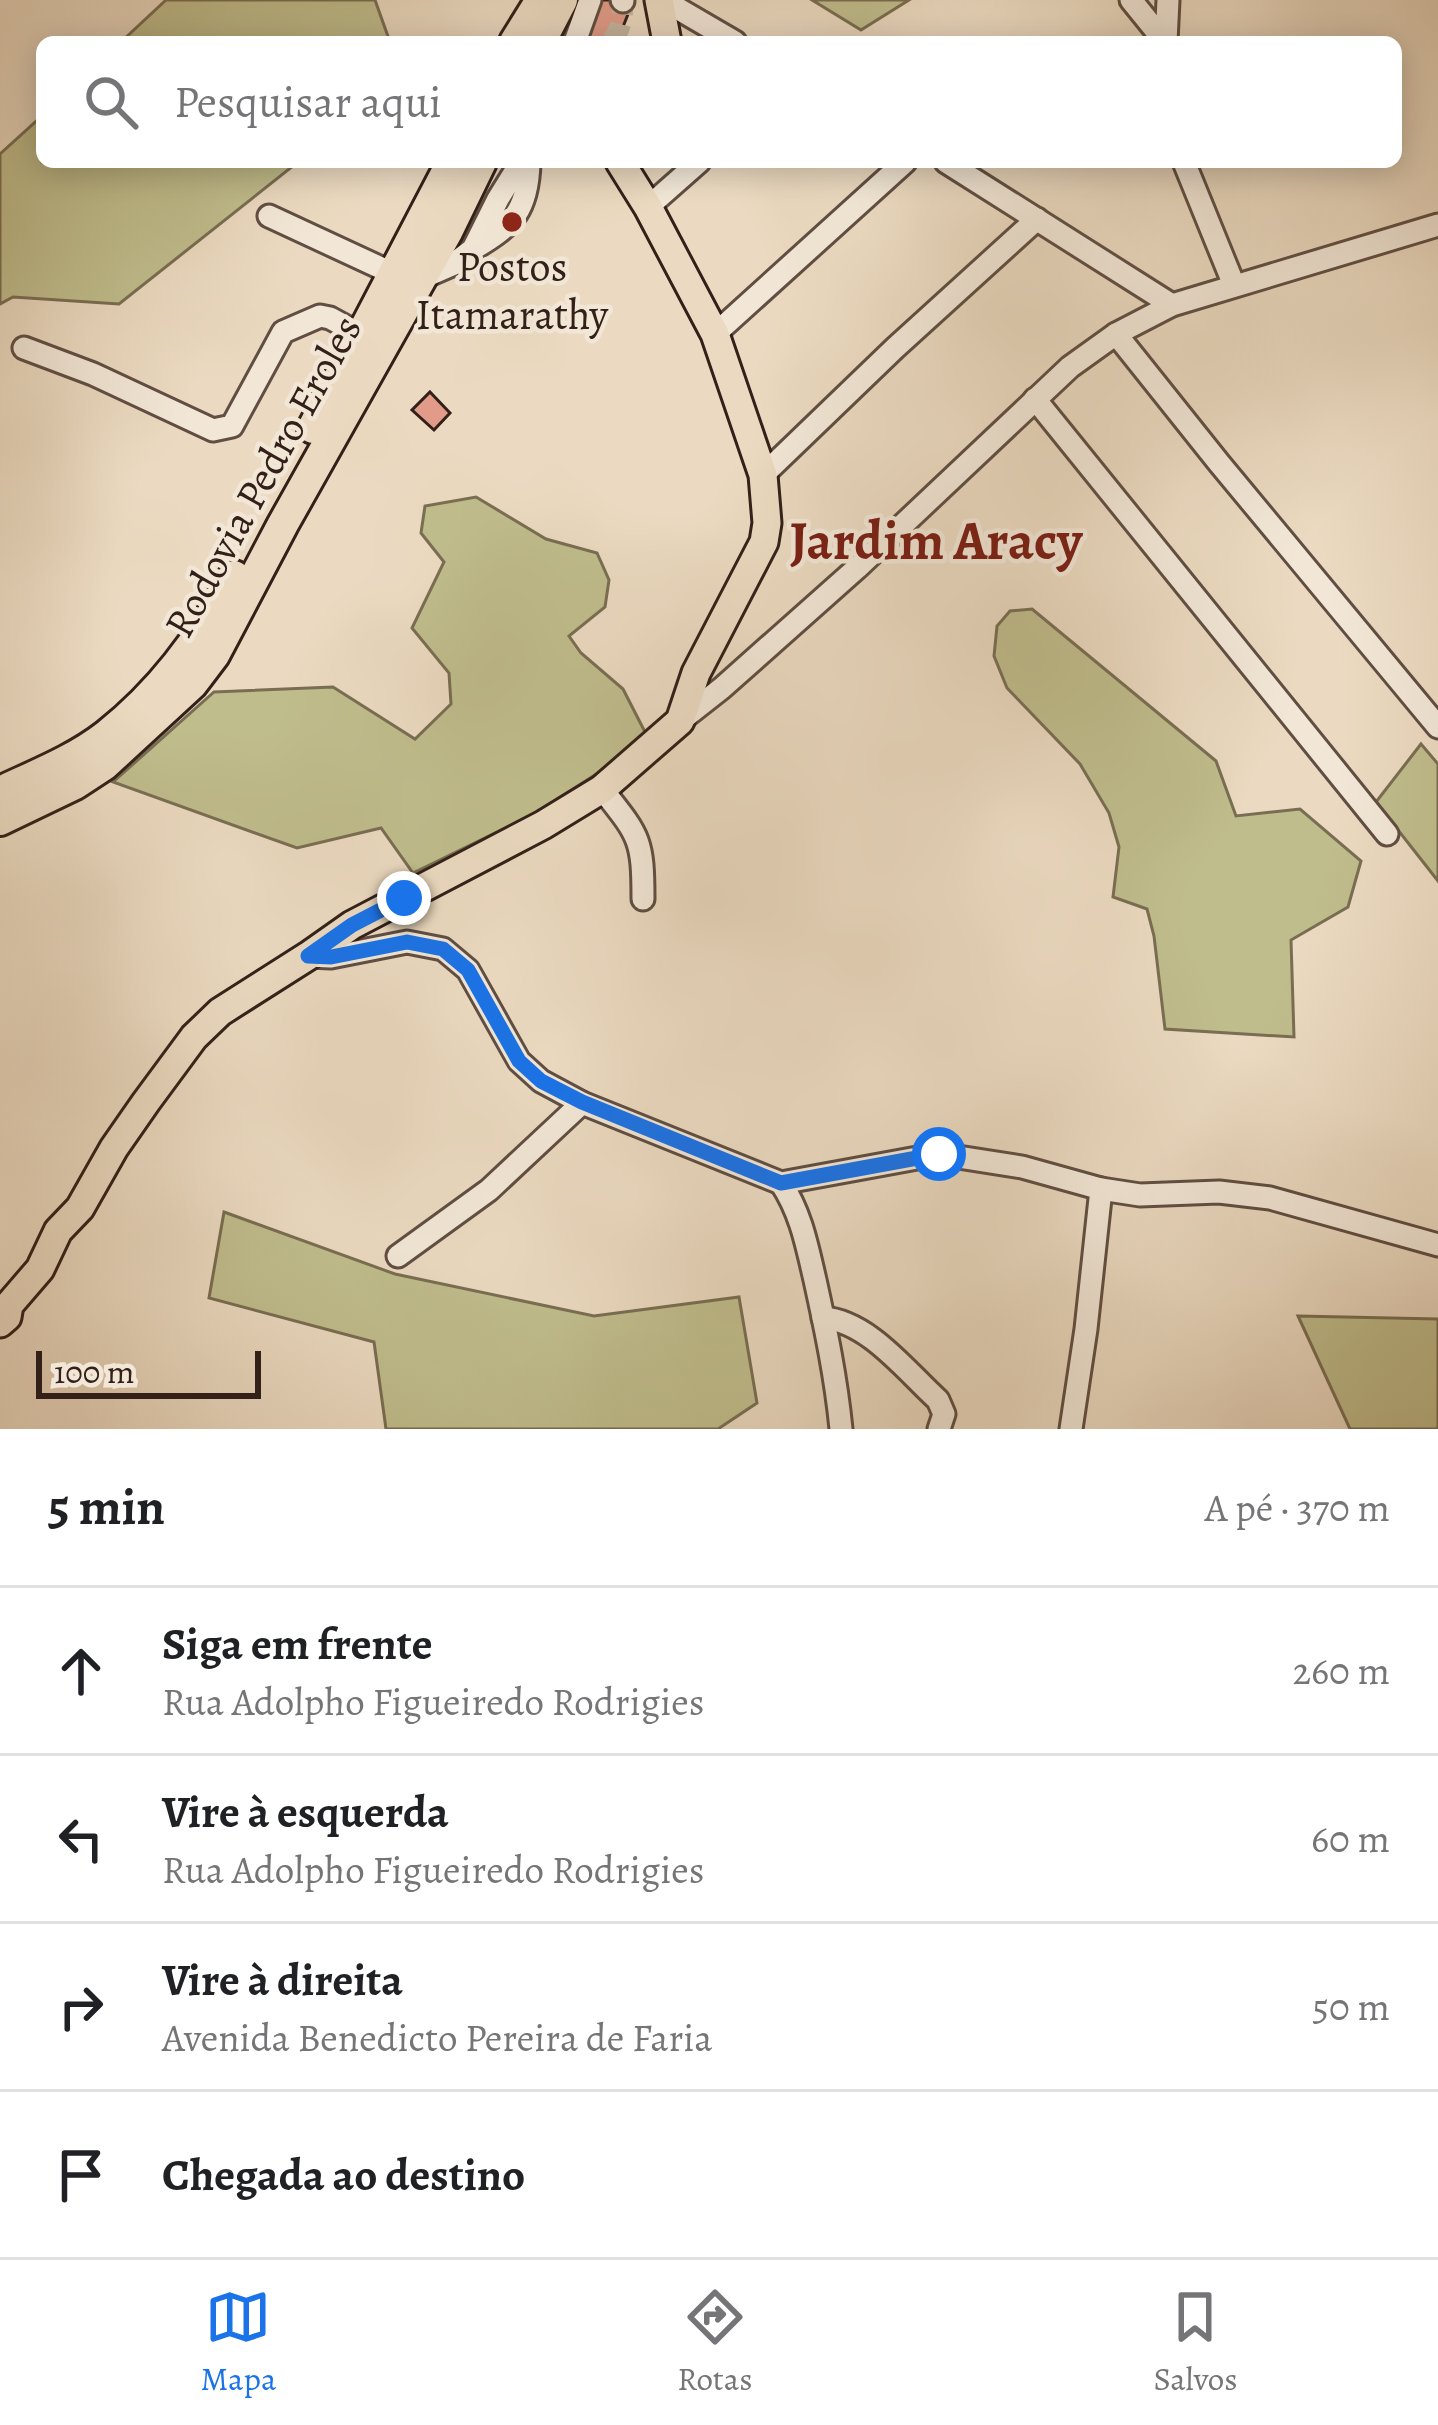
<!DOCTYPE html>
<html lang="pt">
<head>
<meta charset="utf-8">
<style>
  body { margin:0; font-family:Alegreya,serif; background:#f6f6f6; color:#202124 }
  .scale { position:absolute; left:36px; bottom:30px; width:225px; box-sizing:border-box; padding-left:12px; border:6px solid #322019; border-top:0; font-size:33px; line-height:42px; white-space:nowrap; color:#322019; -webkit-text-stroke:9px #f2e7d7; paint-order:stroke }
  .stop { position:absolute; width:36px; height:36px; margin:-27px; border:9px solid #1a73e8; border-radius:50%; background:#fff }
  .stop.end { background:#1a73e8; border-color:#fff; box-shadow:0 3px 12px #0008 }
  .list { margin:0; padding:0; list-style:none }
  h2 { display:flex; justify-content:space-between; align-items:center; height:156px; margin:0; padding:0 48px; font-size:51px }
  h2 small { font-size:39px; font-weight:400; color:#757577 }
  .list li { display:grid; grid-template-columns:78px 1fr auto; gap:36px; align-items:center; box-sizing:border-box; height:168px; padding:0 48px; border-top:3px solid #e0e0e0 }
  .list b { display:block; font-size:45px; white-space:nowrap }
  .list p { margin:0; font-size:39px; white-space:nowrap; color:#757577 }
  .list em { font-size:39px; font-style:normal; color:#757577 }
  .icon { flex:none; width:66px; height:66px; fill:none; stroke:currentColor; stroke-width:2; stroke-linecap:round; stroke-linejoin:round }
  .map { position:relative; flex:none; width:1438px; height:1429px; overflow:hidden }
  .search { position:absolute; background:#fff; box-shadow:0 6px 30px #0003; left:36px; right:36px; top:36px; height:132px; display:flex; align-items:center; gap:30px; box-sizing:border-box; padding:0 42px; border-radius:18px; color:#757577; font-size:45px }
  .sheet { height:828px; background:#fff }
  nav { display:flex; justify-content:space-around; align-items:center; box-sizing:border-box; height:168px; border-top:3px solid #e0e0e0; background:#fff; font-size:33px; color:#757577 }
  nav a { display:grid; justify-items:center; gap:6px }
  nav .on { color:#1a73e8 }
  .map>svg:first-child { display:block }
  .green { fill:#c0bd8d; stroke:#796e53; stroke-width:3 }
  .building { fill:#e19b88; stroke:#322019; stroke-width:3 }
  .lines { fill:none; stroke-linecap:round; stroke-linejoin:round }
  .minor-tunnel { stroke:#c6b59f; stroke-width:21; stroke-dasharray:21 10; stroke-linecap:butt }
  .minor-casing { stroke:#604e43; stroke-width:27 }
  .major-casing { stroke:#322019; stroke-width:33 }
  .highway-casing { stroke:#322019; stroke-width:36 }
  .minor { stroke:#f2e7d7; stroke-width:21 }
  .major { stroke:#ebdac1; stroke-width:27 }
  .highway { stroke:#ebdac1; stroke-width:30 }
  .route { stroke:#1a73e8; stroke-width:15 }
  .poi-dot { fill:#8f2418; stroke:#f2e7d7; stroke-width:4.5 }
  .labels { text-anchor:middle; stroke-width:9; stroke-linejoin:round; paint-order:stroke }
  .poi-label { font-size:42px; fill:#322019; stroke:#f2e7d7 }
  .street-label { font-size:42px; fill:#322019; stroke:#f2e7d7 }
  .district-label { font-size:54px; font-weight:bold; fill:#7a1f14; stroke:#f2e7d7 }
</style>
</head>
<body>
<div class="map">
<svg width="1438" height="1429" viewBox="0 0 1438 1429">
  <rect width="100%" height="100%" fill="#ebdac1"/>
  <filter id="stains"><feTurbulence type="fractalNoise" baseFrequency=".00167" numOctaves="4"/><feColorMatrix values="0 0 0 0 .2 0 0 0 0 .09 0 0 0 0 .02 0 0 0 .5 -.17"/></filter>
  <radialGradient id="worn" r=".72"><stop offset=".6" stop-color="#630" stop-opacity="0"/><stop offset="1" stop-color="#630" stop-opacity=".3"/></radialGradient>
  <g class="green">
    <path d="M166,0H375L390,42H121Z"/>
    <path d="M812,0H909L861,30Z"/>
    <path d="M42,116V162H298L119,304L13,297L0,304V154Z"/>
    <path d="M476,497L546,539L597,553L609,580L605,607L569,636L581,653L623,689L645,732L609,766L532,815L413,873L381,828L297,848L113,782L214,692L333,687L415,739L451,704L449,673L412,628L444,562L421,533L425,506Z"/>
    <path d="M1032,609L1216,761L1236,816L1300,809L1361,861L1348,907L1291,940L1294,1037L1165,1029L1154,936L1147,909L1113,897L1119,847L1109,813L1080,764L1007,688L994,656L997,626L1010,611Z"/>
    <path d="M1421,744L1438,764V881L1376,802Z"/>
    <path d="M224,1212L395,1274L594,1316L739,1297L757,1403L718,1429H386L374,1342L209,1298Z"/>
    <path d="M1298,1316L1438,1319V1429H1350Z"/>
  </g>
  <g class="building">
    <path d="M602,0H619L632,4L617,42H597L586,38Z"/>
    <path d="M430,392L450,413L434,430L412,410Z"/>
  </g>
  <g class="lines">
    <path class="minor-tunnel" d="M610,42C621,33 623,15 623,1"/>
    <defs>
      <g id="minor">
        <path d="M622,0L623,1"/>
        <path d="M663,0L735,42"/>
        <path d="M1131,0L1165,42"/>
        <path d="M575,42L590,0"/>
        <path d="M1166,42L1168,0"/>
        <path d="M946,162L1172,305"/>
        <path d="M1184,162L1234,285"/>
        <path d="M648,207L699,162"/>
        <path d="M269,216L394,274"/>
        <path d="M473,249C513,226 528,210 529,162"/>
        <path d="M420,279L452,265L473,249L498,199L521,162"/>
        <path d="M715,334L905,162"/>
        <path d="M1116,334L1219,463L1438,727"/>
        <path d="M24,348L93,374L213,430L232,426L283,332L320,316L330,318L363,336"/>
        <path d="M1035,399L1387,834"/>
        <path d="M763,475L895,348L1037,219"/>
        <path d="M680,721L722,688L857,568L1070,367L1116,334L1172,305L1438,225"/>
        <path d="M602,789C639,836 643,838 643,899"/>
        <path d="M308,956L331,957L407,942L443,949L468,970L519,1061L541,1081L582,1103L781,1183L939,1154L1022,1167L1101,1189L1140,1195L1219,1192L1270,1198L1438,1245"/>
        <path d="M781,1183C801,1213 807,1246 815,1280C826,1330 836,1378 841,1429"/>
        <path d="M398,1256L489,1190L582,1103"/>
        <path d="M823,1318C868,1321 906,1371 938,1400L944,1414L939,1429"/>
        <path d="M1071,1429L1086,1329L1101,1189"/>
      </g>
      <g id="major">
        <path d="M659,0L667,42"/>
        <path d="M0,1323L7,1317L9,1305L40,1269L58,1231L80,1208L114,1148L146,1102L194,1037L220,1012L308,956L352,925L543,825L602,789L680,721L696,673L764,542L767,523L763,475L715,334L648,207L620,162"/>
      </g>
      <g id="highway">
        <path d="M515,42L541,0"/>
        <path d="M540,42L562,0"/>
        <path d="M313,428L452,162"/>
        <path d="M0,792C36,775 75,760 107,735C160,693 203,636 234,576"/>
        <path d="M0,820L75,784L104,765L192,684L214,655L283,524L447,232L481,162"/>
      </g>
    </defs>
    <use href="#minor" class="minor-casing"/>
    <use href="#major" class="major-casing"/>
    <use href="#highway" class="highway-casing"/>
    <use href="#minor" class="minor"/>
    <use href="#major" class="major"/>
    <use href="#highway" class="highway"/>
  </g>
  <g class="lines">
    <path class="route" d="M404,898L352,925L308,956L331,957L407,942L443,949L468,970L519,1061L541,1081L582,1102L781,1183L939,1154"/>
  </g>
  <circle class="poi-dot" cx="512" cy="222" r="12"/>
  <g class="labels">
    <g class="poi-label">
      <text x="512" y="281">Postos<tspan x="512" dy="48">Itamarathy</tspan></text>
    </g>
    <g class="street-label">
      <text transform="translate(262 476) rotate(-61)" y="15">Rodovia Pedro Eroles</text>
    </g>
    <g class="district-label">
      <text x="936" y="559">Jardim Aracy</text>
    </g>
  </g>
  <rect width="100%" height="100%" filter="url(#stains)"/>
  <rect width="100%" height="100%" fill="url(#worn)"/>
</svg>
<div class="scale">100 m</div>
<div class="stop" style="left:939px;top:1154px"></div>
<div class="stop end" style="left:404px;top:898px"></div>
<div class="search"><svg class="icon" aria-label="search" viewBox="0 0 24 24"><circle cx="10" cy="10" r="6"/><path d="M15 15l6 6"/></svg>Pesquisar aqui</div>
</div>
<section class="sheet">
<h2>5 min<small>A pé · 370 m</small></h2>
<ul class="list">
<li><svg class="icon" aria-label="ahead" viewBox="0 0 24 24"><path d="M12 20V5M6 11l6-6 6 6"/></svg><div><b>Siga em frente</b><p>Rua Adolpho Figueiredo Rodrigies</p></div><em>260 m</em></li>
<li><svg class="icon" aria-label="left" viewBox="0 0 24 24"><path d="M17 20v-9H6M10 6l-5 5 5 5"/></svg><div><b>Vire à esquerda</b><p>Rua Adolpho Figueiredo Rodrigies</p></div><em>60 m</em></li>
<li><svg class="icon" aria-label="right" viewBox="0 0 24 24"><path d="M7 20v-9h11M14 6l5 5-5 5"/></svg><div><b>Vire à direita</b><p>Avenida Benedicto Pereira de Faria</p></div><em>50 m</em></li>
<li><svg class="icon" aria-label="arrive" viewBox="0 0 24 24"><path d="M6 21V4h12l-3 4 3 4H6"/></svg><div><b>Chegada ao destino</b></div></li>
</ul>
</section>
<nav>
<a class="on"><svg class="icon" aria-label="map" viewBox="0 0 24 24"><path d="M3 6l6-2 6 2 6-2v14l-6 2-6-2-6 2zM9 4v14M15 6v14"/></svg>Mapa</a>
<a><svg class="icon" aria-label="directions" viewBox="0 0 24 24"><path d="M12 3l9 9-9 9-9-9zM9 14v-3h6M13 9l2 2-2 2"/></svg>Rotas</a>
<a><svg class="icon" aria-label="saved" viewBox="0 0 24 24"><path d="M7 4h10v16l-5-4-5 4z"/></svg>Salvos</a>
</nav>
</body>
</html>
